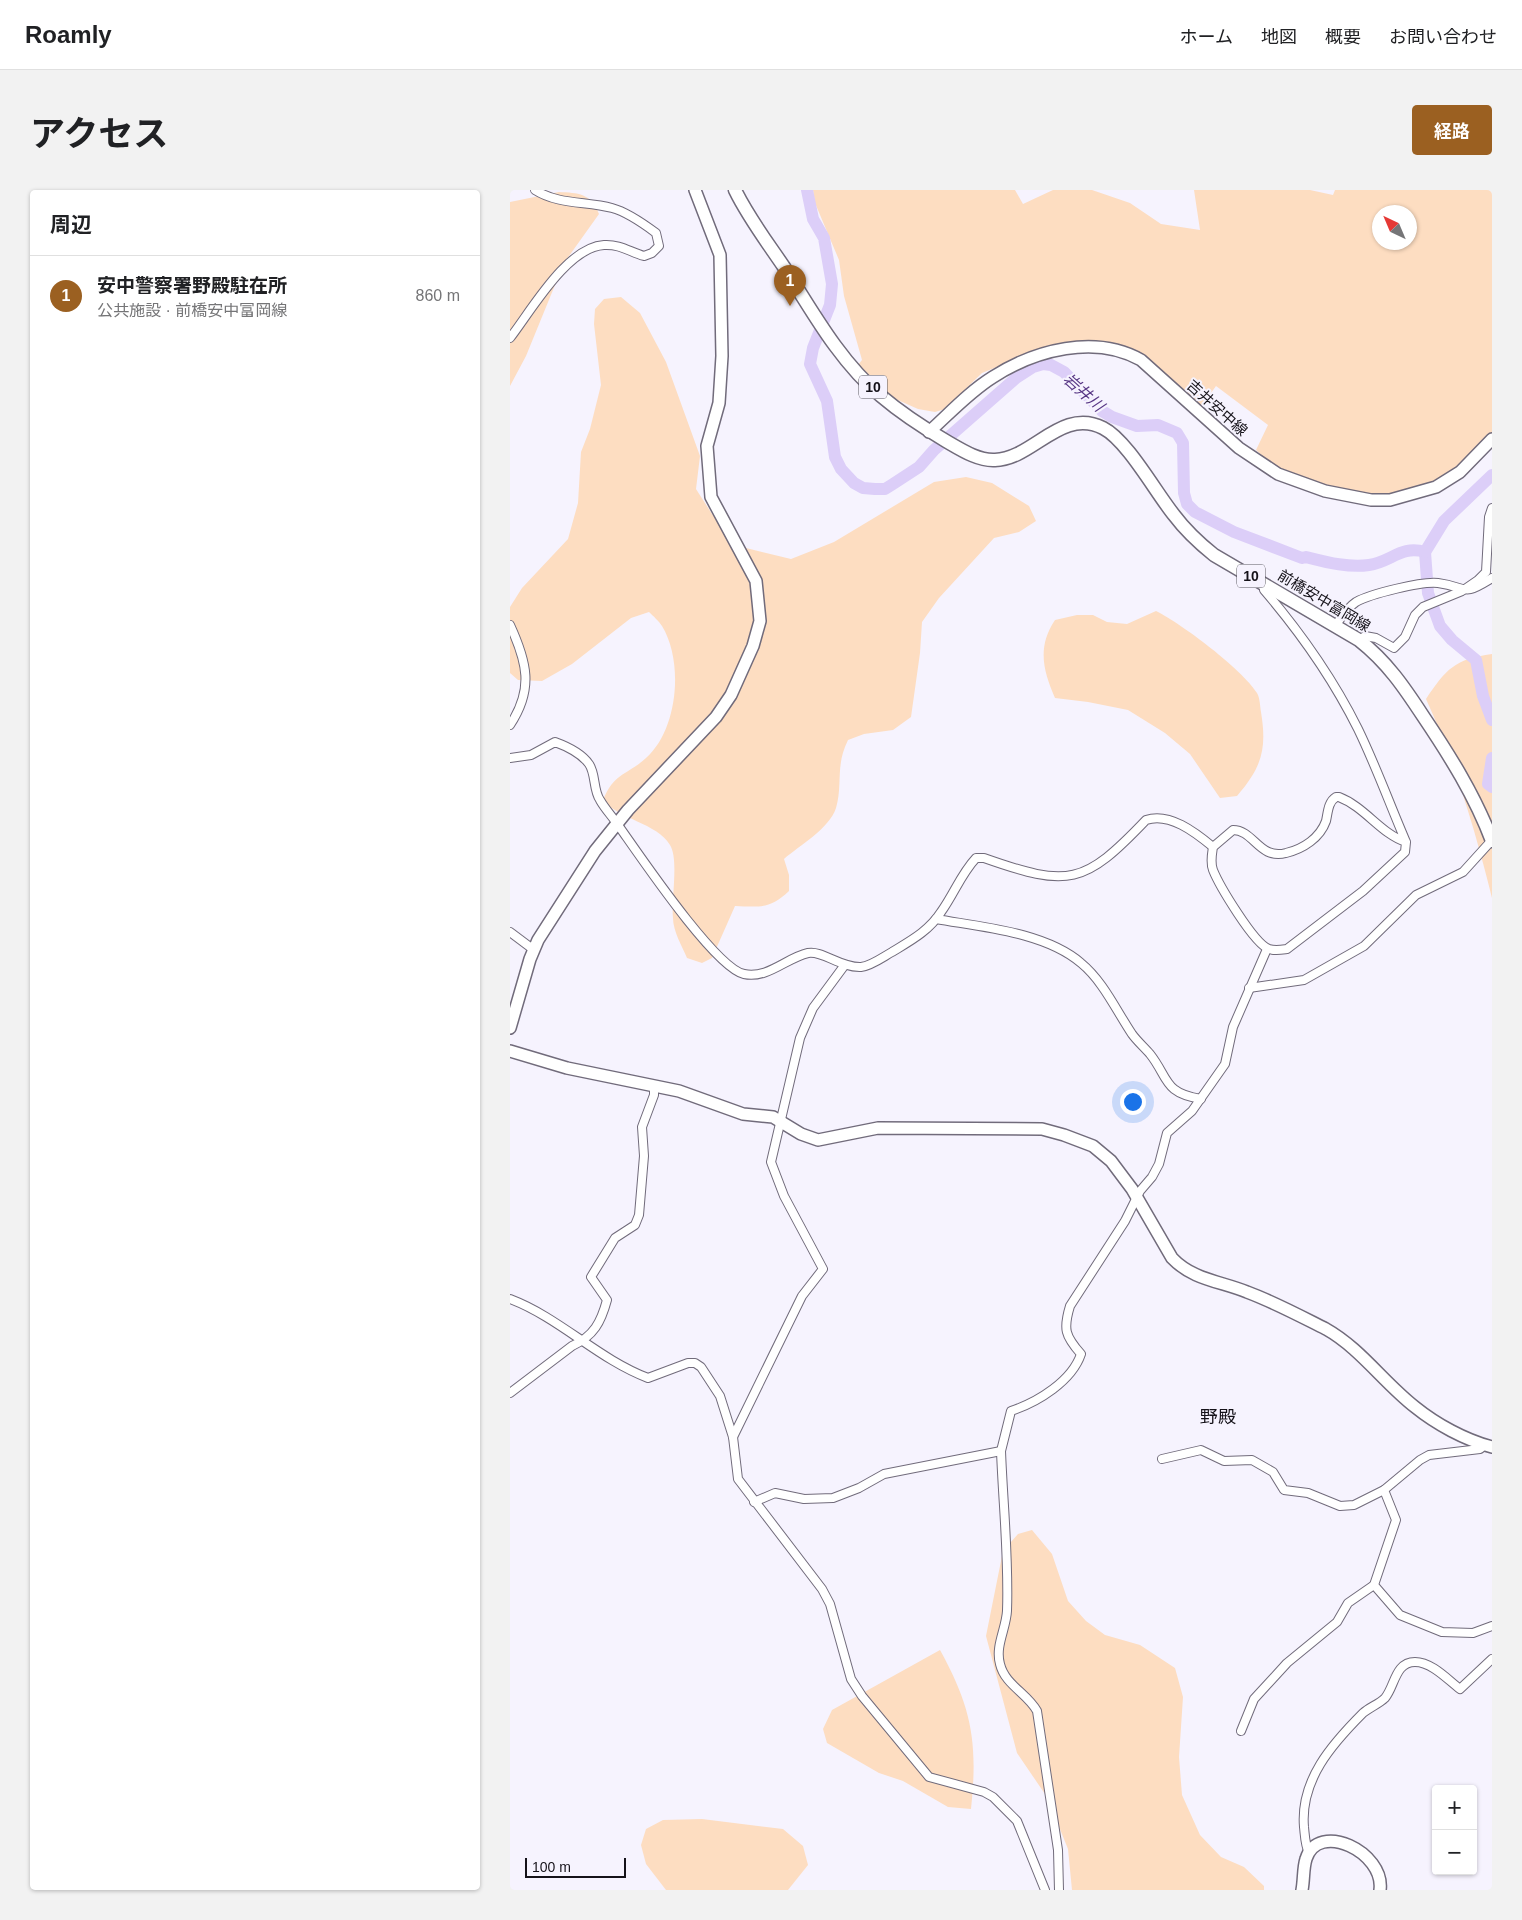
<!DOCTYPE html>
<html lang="ja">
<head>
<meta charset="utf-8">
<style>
  body { margin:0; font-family:Helvetica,"Noto Sans JP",sans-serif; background:#f2f2f2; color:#202124 }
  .controls { position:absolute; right:15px; bottom:15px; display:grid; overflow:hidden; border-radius:5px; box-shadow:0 1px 4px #0004 }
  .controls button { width:45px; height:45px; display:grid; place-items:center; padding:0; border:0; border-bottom:1px solid #e0e0e0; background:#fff; color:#202124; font:25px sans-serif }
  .compass { position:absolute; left:862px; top:15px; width:45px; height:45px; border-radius:50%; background:#fff; box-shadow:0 1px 4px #0004; rotate:316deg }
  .scale { position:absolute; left:15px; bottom:12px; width:101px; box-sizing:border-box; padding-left:5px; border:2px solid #151219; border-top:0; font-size:14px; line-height:18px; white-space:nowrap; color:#151219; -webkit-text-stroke:4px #f6f3fe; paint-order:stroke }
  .you { position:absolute; left:622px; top:911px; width:18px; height:18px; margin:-12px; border:4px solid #fff; border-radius:50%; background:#1a73e8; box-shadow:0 0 0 8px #1a73e833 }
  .badge { display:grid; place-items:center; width:32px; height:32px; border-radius:50%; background:#9b6021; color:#fff; font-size:16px; font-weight:700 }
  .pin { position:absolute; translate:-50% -41px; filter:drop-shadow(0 1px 2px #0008) }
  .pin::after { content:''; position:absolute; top:26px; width:18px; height:15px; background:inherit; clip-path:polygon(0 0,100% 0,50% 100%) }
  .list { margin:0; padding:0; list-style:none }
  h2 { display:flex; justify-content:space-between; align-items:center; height:65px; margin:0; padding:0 20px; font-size:21px }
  h2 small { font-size:16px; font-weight:400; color:#757577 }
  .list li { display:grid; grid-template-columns:32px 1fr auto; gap:15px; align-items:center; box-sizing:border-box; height:80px; padding:0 20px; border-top:1px solid #e0e0e0 }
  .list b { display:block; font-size:19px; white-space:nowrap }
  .list p { margin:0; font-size:16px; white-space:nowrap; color:#757577 }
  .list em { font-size:16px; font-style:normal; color:#757577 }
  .map { position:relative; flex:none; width:982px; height:1700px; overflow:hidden; border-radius:5px }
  header { display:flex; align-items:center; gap:30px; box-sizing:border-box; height:70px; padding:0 25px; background:#fff; border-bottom:1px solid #e0e0e0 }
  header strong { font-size:24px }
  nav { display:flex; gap:28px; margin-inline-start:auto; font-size:18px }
  .intro { display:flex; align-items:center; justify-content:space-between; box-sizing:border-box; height:120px; padding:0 30px }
  h1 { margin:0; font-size:35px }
  .button { padding:12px 22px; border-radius:5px; background:#9b6021; color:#fff; font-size:18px; font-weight:700 }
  main { display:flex; gap:30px; padding:0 30px }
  aside { flex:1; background:#fff; border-radius:5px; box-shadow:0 1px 4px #0004 }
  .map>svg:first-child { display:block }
  .green { fill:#fdddc1; fill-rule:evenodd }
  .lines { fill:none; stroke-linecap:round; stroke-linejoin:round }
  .river { stroke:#dccef8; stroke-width:12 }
  .street-casing { stroke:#716b7b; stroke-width:10 }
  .secondary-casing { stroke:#716b7b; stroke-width:14 }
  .primary-casing { stroke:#716b7b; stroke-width:15 }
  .street { stroke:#fff; stroke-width:8 }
  .secondary { stroke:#fff; stroke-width:11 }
  .primary { stroke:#fff; stroke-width:12 }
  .labels { text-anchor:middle; stroke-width:4; stroke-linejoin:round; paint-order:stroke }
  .shield { fill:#f6f3fe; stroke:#58565e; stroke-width:1 }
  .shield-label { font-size:14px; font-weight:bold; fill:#151219 }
  .street-label { font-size:15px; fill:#151219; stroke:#f6f3fe }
  .water-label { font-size:16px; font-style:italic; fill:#583785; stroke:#f6f3fe }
  .quarter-label { font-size:18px; fill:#151219; stroke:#f6f3fe }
</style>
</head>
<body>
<header>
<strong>Roamly</strong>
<nav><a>ホーム</a><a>地図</a><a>概要</a><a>お問い合わせ</a></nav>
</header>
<div class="intro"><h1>アクセス</h1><a class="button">経路</a></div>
<main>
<aside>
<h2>周辺<small></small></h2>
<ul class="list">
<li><span class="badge">1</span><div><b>安中警察署野殿駐在所</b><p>公共施設 · 前橋安中富岡線</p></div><em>860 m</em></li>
</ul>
</aside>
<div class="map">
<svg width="982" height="1700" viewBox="0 0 982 1700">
  <rect width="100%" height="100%" fill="#f6f3fe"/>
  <g class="green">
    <path d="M303,0H505L513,14L543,0H582L620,13L651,34L690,40L684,0H800L823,5L825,0H982V245C964,263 947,282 923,293C875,315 818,304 772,282C763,277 754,267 746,260L758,235L706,196L691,217L637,169L621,159L595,152H573L504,170L472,183L435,219L425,222L408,219L372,203L348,175L352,170L334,106L329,70L305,13ZM869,22H899V52H869Z"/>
    <path d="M49,2C68,3 81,3 89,24L54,73L16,166L0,196V12Z"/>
    <path d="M111,107L130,123L156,172L190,266L186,299L202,324L236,358L281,369L324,352L424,292L456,287L482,293L519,316L526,331L509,342L484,348L429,408L412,432L410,463L401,527L383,540L354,544L338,550C325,576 333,594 326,618C319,639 290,655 274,669L279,685V701C260,719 250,717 225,716L202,768L192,773L177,768C172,756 163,741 163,728C161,710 169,669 160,655C147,633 108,629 93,610C105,582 116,586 136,568C168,540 174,472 152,436C149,431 143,426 139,422L121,428L62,474L32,491L8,490L0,483V417L12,398L58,349L68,313L71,262L80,239L91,195L84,134L85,119L94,109Z"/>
    <path d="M646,421C672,434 732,479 747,503C750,508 750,516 751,522C757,559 752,577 727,606L710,608L680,564L655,543L618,520L578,512L545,508C533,480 527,457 545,430L567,425H583L597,432L617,434Z"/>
    <path d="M982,464V708C965,639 945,573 916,509C936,479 945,469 982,464Z"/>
    <path d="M522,1340L542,1364L558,1411L576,1431L595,1445L630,1455L665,1478L673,1507L669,1567L672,1605L690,1645L711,1667L734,1677L754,1696V1700H562L558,1659L537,1607L507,1563L476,1446L493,1361L508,1344Z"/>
    <path d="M430,1460C462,1518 468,1553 461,1619L438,1617L393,1591L369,1583L317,1553L313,1539L322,1520Z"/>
    <path d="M192,1629L273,1639L293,1656L298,1675L278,1700H156L136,1674L131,1655L136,1639L153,1630Z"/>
  </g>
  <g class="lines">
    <g class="river">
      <path d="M297,0L303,29L314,48L322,94L320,115L303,158L300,174L317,211L325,267L331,279L344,293L353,298L365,299H375L383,294L409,277L424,260L506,188L523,177L533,174L541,175L554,182L592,221L602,227L627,236L648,235L667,243L673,253L674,303L677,314L685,322L724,342L792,368L796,367C816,372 838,378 859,375C881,372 891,355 915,362"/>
      <path d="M915,362L918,403L930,436L942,450L966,470L973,506L982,530"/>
      <path d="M915,362L934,331L982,285"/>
      <path d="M982,568L978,594L982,597"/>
    </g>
    <defs>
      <g id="street">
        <path d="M0,148C21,121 57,57 94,55C110,54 120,62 134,66L142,63L149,56L146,43C134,34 117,22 102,18C76,11 49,15 25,0"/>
        <path d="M756,395L754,400C790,442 823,489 848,539C866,576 880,615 896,652L895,662L853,701L777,759C770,760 765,761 759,759C744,754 709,695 703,680C700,672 702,664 703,657L723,640C744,640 749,670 776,663C793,659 810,648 816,631C818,622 818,612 826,607H829C855,617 871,644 896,652"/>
        <path d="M0,435C17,472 24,499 0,535"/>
        <path d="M825,436C831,428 837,418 846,412C860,404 912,391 928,393C959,397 950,408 982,388"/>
        <path d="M849,450L855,446L866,448L884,458L895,447L905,425L913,417L952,401L968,390L976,382L979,327L982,318"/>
        <path d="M0,568L21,565L45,552C56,556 72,564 79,574C86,584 83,600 90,610C95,619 102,626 108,635C128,663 205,778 234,784C258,789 276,768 298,763C312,760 331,778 351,777C361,776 373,767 382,762C400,751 419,741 431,722C444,704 451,684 466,668H474C559,698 574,695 636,630C659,622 685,642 703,657"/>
        <path d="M426,729C471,737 535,742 571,773C593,791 606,820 622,844C627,851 634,857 640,864C659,888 653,903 691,909"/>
        <path d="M0,742L24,760"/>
        <path d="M739,798L794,790L854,756L906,705L953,682L982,650"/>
        <path d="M0,1109C50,1128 88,1169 138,1188L178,1173H185L191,1177L210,1206L223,1247L228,1289L312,1399L320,1414L341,1489L352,1506L419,1587L474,1602L483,1607L507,1631L535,1700"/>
        <path d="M0,1203L62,1156C84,1146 91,1132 97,1110L81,1087L105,1048L125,1035L129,1025L134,966L132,937L144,905V896"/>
        <path d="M223,1247L292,1106L313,1079L274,1006L261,972L290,848L303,818L334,776"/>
        <path d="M975,1255L970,1259L919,1265L910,1270L874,1300L886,1330L864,1395L890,1425L932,1442L963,1443L982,1436"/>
        <path d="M652,1269L691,1260L714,1271L742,1270L763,1282L774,1300L798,1303L830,1316L844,1315L874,1300"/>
        <path d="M244,1312L265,1303L294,1309L323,1308L349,1298L374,1284L491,1261"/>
        <path d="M731,1541L744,1509L777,1473L827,1432L838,1413L864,1395"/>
        <path d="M799,1663C795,1655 795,1646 794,1637C790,1590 822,1554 853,1523C860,1517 869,1514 875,1508C885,1496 885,1472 905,1472C922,1472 938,1490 950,1499L982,1469"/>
        <path d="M549,1700L548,1660L527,1521C517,1503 495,1495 490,1474C485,1456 496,1439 497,1421C499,1368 493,1314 491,1261L501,1221C528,1212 562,1191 571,1164C555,1146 553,1139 560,1116L615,1031L630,1001L642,987L649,974L657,943L682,921L715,874L723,837L757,759"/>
      </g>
      <g id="secondary">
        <path d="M419,242C440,223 459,202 483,187C525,160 585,144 631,170L729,258L768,284L815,301L861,310H880L926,297L950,282L982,249"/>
        <path d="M0,838L20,769L28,750L85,661L118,620L206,527L221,505L243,456L250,431L246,391L201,307L197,256L209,213L212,166L210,65L185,0"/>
        <path d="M0,861L57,878L169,901L233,924L263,927L291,944L308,950L368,938L532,939L554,945L583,956L601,971L622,999L662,1068C683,1090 710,1091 737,1102C764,1112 790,1126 816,1139C850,1158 874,1193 905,1217C926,1234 955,1250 982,1257"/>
        <path d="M792,1700C794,1690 793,1678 796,1669C808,1630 875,1662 870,1700"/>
      </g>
      <path id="primary" d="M225,0C238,27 257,52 274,77C302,121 330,172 371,206C391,223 414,238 436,251C450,259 468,271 485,270C523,269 551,217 593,238C617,250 646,303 664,325C676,341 689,353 704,365L849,450C877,472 894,497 913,526C940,566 965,606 982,651"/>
    </defs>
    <use href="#street" class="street-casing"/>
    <use href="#secondary" class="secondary-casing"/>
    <use href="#primary" class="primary-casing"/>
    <use href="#street" class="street"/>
    <use href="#secondary" class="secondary"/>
    <use href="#primary" class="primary"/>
  </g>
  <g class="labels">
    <g class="shield">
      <rect x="349" y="185.5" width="28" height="23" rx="4"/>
      <rect x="727" y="374.5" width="28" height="23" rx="4"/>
    </g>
    <g class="shield-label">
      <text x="363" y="202">10</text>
      <text x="741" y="391">10</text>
    </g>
    <g class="street-label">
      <text transform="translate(707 218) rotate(42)" y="5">吉井安中線</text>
      <text transform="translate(814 411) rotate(31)" y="5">前橋安中富岡線</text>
    </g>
    <g class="water-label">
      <text transform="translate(574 202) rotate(42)" y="6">岩井川</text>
    </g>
    <g class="quarter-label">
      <text x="708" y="1233">野殿</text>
    </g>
  </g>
</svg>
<div class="controls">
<button>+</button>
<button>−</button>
</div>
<svg class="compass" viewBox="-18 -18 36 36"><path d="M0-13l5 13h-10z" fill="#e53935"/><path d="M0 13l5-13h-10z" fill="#757577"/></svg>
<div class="scale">100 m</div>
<div class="you"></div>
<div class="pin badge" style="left:280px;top:116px">1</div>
</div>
</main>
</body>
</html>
